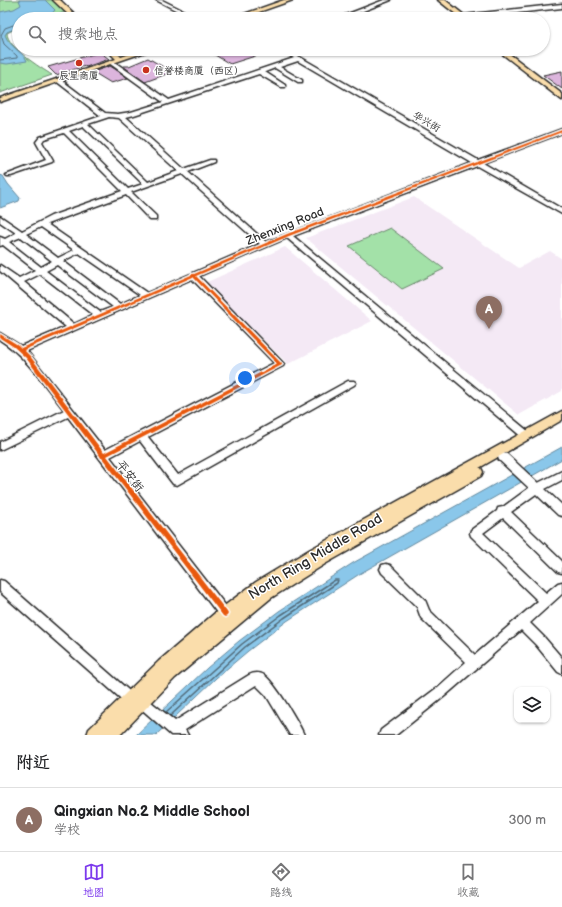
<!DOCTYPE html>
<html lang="zh">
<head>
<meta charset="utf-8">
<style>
  body { margin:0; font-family:"Balsamiq Sans","LXGW WenKai TC",sans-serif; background:#f2f2f2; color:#202124 }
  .controls { position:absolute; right:12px; bottom:12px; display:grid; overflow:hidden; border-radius:8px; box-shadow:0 1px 3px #0004 }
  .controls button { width:36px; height:36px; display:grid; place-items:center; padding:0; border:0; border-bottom:1px solid #e0e0e0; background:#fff; color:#202124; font:20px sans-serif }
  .you { position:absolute; left:245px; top:378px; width:14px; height:14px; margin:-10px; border:3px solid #fff; border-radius:50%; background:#1a73e8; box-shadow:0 0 0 6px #1a73e833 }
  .badge { display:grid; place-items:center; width:26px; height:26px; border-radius:50%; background:#7c3aed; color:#fff; font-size:13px; font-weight:700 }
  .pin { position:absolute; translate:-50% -33px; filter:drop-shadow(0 1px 2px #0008) }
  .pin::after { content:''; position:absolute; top:21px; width:14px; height:12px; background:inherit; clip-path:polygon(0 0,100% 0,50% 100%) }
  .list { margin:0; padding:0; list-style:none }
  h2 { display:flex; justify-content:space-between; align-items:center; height:52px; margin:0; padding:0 16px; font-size:17px }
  h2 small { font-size:13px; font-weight:400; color:#757577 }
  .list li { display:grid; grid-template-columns:26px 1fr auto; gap:12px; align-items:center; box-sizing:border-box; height:64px; padding:0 16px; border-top:1px solid #e0e0e0 }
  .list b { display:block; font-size:15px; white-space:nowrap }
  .list p { margin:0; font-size:13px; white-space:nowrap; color:#757577 }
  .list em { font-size:13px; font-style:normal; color:#757577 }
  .icon { flex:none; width:22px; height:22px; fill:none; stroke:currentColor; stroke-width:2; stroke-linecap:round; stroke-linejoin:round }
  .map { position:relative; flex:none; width:562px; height:735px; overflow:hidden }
  .search { position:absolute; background:#fff; box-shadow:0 1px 3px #0004; left:12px; right:12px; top:12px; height:44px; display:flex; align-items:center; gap:10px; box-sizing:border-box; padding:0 14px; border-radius:22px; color:#757577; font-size:15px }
  .sheet { height:116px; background:#fff }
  nav { display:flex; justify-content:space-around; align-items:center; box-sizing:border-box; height:56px; border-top:1px solid #e0e0e0; background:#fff; font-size:11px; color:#757577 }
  nav a { display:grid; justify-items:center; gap:2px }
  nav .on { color:#7c3aed }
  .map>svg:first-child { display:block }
  .built { fill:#f4e9f5 }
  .green { fill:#a3e1a8; stroke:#67866a }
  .water { fill:#8ac7ea; stroke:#64899e }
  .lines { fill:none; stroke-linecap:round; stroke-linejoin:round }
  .shore-far1 { stroke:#516977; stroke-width:1 }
  .shore { stroke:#516977; stroke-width:1.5 }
  .building { fill:#dcb5dd; stroke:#2b2b2b }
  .minor-casing { stroke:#2b2b2b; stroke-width:3 }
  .major-casing { stroke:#2b2b2b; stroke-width:3 }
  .minor { fill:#fff; fill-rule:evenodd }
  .major { fill:#faddab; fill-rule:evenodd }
  .cycleway-casing { stroke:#fff; stroke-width:3 }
  .cycleway { fill:#e8590c; fill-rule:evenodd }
  .poi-dot { fill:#c8321e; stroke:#fff; stroke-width:1.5 }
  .labels { text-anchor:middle; stroke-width:3; stroke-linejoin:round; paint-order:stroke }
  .far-poi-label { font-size:10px; fill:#2b2b2b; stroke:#fff; text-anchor:start }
  .far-street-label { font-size:10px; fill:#2b2b2b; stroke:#fff }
  .street-label { font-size:12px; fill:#2b2b2b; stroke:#fff }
  .near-street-label { font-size:14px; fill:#2b2b2b; stroke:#fff }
</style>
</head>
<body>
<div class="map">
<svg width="562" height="735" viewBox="0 0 562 735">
  <rect width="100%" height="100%" fill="#fff"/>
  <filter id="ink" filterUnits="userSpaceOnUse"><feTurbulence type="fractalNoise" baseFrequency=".025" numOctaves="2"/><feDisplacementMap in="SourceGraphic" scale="8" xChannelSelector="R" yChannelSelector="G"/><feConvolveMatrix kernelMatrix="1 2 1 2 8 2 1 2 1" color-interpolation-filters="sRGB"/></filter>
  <g filter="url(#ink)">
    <g class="built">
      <path d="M414,197L519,268L550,251L562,259V391L519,415L306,238Z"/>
      <path d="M285,247L372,321L288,364L205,283Z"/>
    </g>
    <g class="green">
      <path d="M0,0H52L65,12L44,19H19V27L7,33C7,47 41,68 52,75L0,93Z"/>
      <path d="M390,228L444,269L402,289L349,246Z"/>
    </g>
    <g class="water">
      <path d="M19,0H45L55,10C47,21 31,19 19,19V27L7,32L5,35C10,48 24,52 27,61L7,64L0,63V12L14,9L21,5Z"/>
      <path d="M0,175L3,176L8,184L20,198L19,201L0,208Z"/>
      <path d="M562,447V459L361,573L287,621L248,651L216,678L156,735H136L207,668L239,641L279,611L353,563Z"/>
    </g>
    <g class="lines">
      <path class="shore-far1" d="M0,60L17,58V56L4,44L1,35L5,28L19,23"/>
      <path class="shore" d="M166,712L242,644L281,615L335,580H338L337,583L284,618L245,647L170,716"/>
    </g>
    <g class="building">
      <path d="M205,49H274V50L230,64Z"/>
      <path d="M100,52L109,59L86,67L85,66L56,75L48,67Z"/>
      <path d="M148,58L172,72L145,82L123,66H129Z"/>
      <path d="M110,66L115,69L128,78L111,83L93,72Z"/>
      <path d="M562,71V89L543,75Z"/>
    </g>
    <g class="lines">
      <defs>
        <g id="minor">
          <path d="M156,0H162L200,19H193Z"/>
          <path d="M384,0H391L343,19H335Z"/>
          <path d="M562,4V8L463,19L460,17L463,15Z"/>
          <path d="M279,49H286L478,160L562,129V133L483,163L562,209V214L477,166L293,236L529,432L531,435L529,438H523L287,238L199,276L284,364L283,366L148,437L178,475L348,381H354L356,383L354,385L177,485L173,484L140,441L110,457L229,610L231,614L229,618L225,619L221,618L68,417L0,450V442L64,410C44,385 27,357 0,340V333L21,346L66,327L0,271V265L19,278L35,270L3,245L0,246V237L5,239L16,233L0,222V216L22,231L51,216L122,191L64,133L44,139L42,142L53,161L52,162L11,176H7L6,175L46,160L36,142L40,137L101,116L56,81V79H60L105,113L118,114L131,112L163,102L109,63V61H113L169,100L294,58ZM298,61L472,163L266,242L188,172L214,162V160H210L184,169L126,117L134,115L259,74L281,87H285V85L265,72L275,68L298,82H302V80L280,67ZM109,117L119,118L178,171L148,182L88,124ZM83,126L143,184L128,189L69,131ZM182,174L260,244L147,293L47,224L126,195L150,220H156V216L131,192ZM41,227L74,250L58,258L26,234ZM21,237L52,261L41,267L9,242ZM79,253L140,295L120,304L63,261ZM57,265L113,307L100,312L46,271ZM40,274L93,315L74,324L24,282ZM192,279L274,363L105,450L27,351Z"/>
          <path d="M503,453L507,454L538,483L562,471V480L545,489L562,505V516L558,515L536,494L511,512L562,561V573L558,572L503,518L483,533L546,593L558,583L562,582V594L530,623L544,637L562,658V674L558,672L536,645L521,630L446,695L396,735H379L381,730L438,687L466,662L421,618L417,607L382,573L380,569L382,565L386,564L390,565L425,600L429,610L475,655L538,601L471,536L470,533L471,530L497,511L498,508L503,507L529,488L499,460L498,457L499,454Z"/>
          <path d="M0,580L4,581L135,696L137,699L142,696L146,698L175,721L249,675C253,673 259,672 264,675C275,683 298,721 304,735H290L266,695L256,685L185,730L188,735H171L138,706L136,703L131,706L127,704L0,592Z"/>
        </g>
        <g id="major">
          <path d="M53,0H60L80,19H73Z"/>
          <path d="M284,0H293L239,19H230Z"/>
          <path d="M438,0H445L469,19H462Z"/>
          <path d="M106,49H113L121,57L144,49H154L0,102V98L116,59Z"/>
          <path d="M496,49H503L562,94V100Z"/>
          <path d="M562,411V420L479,468H481L483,472L481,476L325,564L271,598L175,678L120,735H87L89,729L159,661L215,613L256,582L309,550Z"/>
        </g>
      </defs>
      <use href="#minor" class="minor-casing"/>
      <use href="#major" class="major-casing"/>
      <use href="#minor" class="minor"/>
      <use href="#major" class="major"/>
      <defs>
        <path id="cycleway" d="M562,130V132L289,236L196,276L282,364V365L107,456L227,612L228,614L227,616L225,617L223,616L102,458H101L100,456L26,358L14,347L0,338V334L18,345L21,348L191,275V274H194L287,234ZM193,277L277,364L104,453L30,356L24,350Z"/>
      </defs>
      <use href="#cycleway" class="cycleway-casing"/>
      <use href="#cycleway" class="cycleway"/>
    </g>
  </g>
  <g class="poi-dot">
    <circle cx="79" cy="63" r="4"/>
    <circle cx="146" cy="70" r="4"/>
  </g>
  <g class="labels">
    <g class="far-poi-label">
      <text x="154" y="74">信誉楼商厦（西区）</text>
      <text x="79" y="79" text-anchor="middle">辰星商厦</text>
    </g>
    <g class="far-street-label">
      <text transform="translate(427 121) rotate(30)" y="4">华兴街</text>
    </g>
    <g class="street-label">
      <text transform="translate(285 226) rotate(-22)" y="4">Zhenxing Road</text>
      <text transform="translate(130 476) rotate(52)" y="4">平安街</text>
    </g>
    <g class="near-street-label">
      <text transform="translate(315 556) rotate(-31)" y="5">North Ring Middle Road</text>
    </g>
  </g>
</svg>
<div class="controls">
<button><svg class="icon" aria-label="layers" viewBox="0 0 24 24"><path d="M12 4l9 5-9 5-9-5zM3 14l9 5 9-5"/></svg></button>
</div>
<div class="you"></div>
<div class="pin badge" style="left:489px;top:329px;background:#8d6e63">A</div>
<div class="search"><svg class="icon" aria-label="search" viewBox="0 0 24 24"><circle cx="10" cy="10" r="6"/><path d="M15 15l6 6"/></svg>搜索地点</div>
</div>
<section class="sheet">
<h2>附近<small></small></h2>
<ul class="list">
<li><span class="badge" style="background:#8d6e63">A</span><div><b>Qingxian No.2 Middle School</b><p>学校</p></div><em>300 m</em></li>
</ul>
</section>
<nav>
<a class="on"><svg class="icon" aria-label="map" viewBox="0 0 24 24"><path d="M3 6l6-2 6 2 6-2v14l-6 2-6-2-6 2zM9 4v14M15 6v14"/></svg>地图</a>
<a><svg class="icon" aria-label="directions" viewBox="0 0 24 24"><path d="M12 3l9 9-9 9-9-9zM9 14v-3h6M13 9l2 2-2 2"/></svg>路线</a>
<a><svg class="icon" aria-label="saved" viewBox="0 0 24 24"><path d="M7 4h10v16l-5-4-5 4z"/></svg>收藏</a>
</nav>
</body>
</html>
